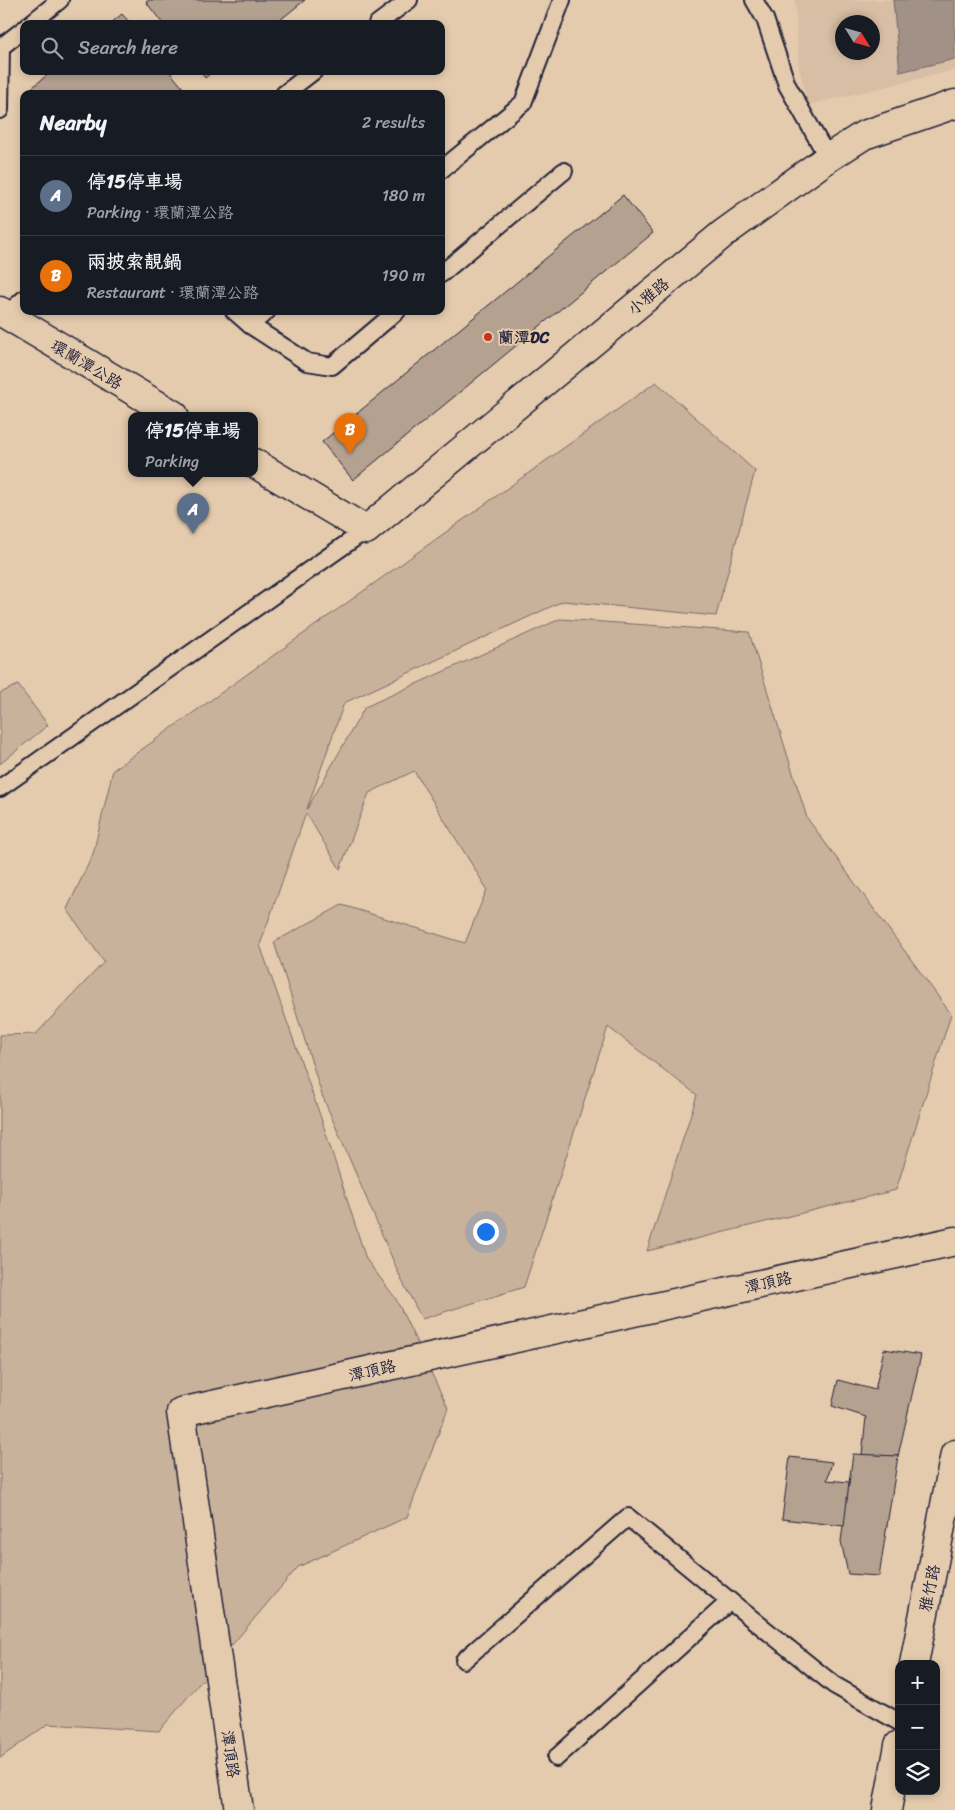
<!DOCTYPE html>
<html lang="en">
<head>
<meta charset="utf-8">
<style>
  body { margin:0; font-family:Sriracha,"LXGW WenKai TC",sans-serif; background:#242831; color:#f1f3f6 }
  .controls { position:absolute; right:15px; bottom:15px; display:grid; overflow:hidden; border-radius:10px; box-shadow:0 2px 8px #0003 }
  .controls button { width:45px; height:45px; display:grid; place-items:center; padding:0; border:0; border-bottom:1px solid #363941; background:#171b24; color:#f1f3f6; font:25px sans-serif }
  .compass { position:absolute; left:835px; top:15px; width:45px; height:45px; border-radius:50%; background:#171b24; box-shadow:0 2px 8px #0003; rotate:127deg }
  .you { position:absolute; left:485px; top:1231px; width:18px; height:18px; margin:-12px; border:4px solid #fff; border-radius:50%; background:#1a73e8; box-shadow:0 0 0 8px #1a73e833 }
  .badge { display:grid; place-items:center; width:32px; height:32px; border-radius:50%; background:#c8321e; color:#fff; font-size:16px; font-weight:700 }
  .pin { position:absolute; translate:-50% -41px; filter:drop-shadow(0 1px 2px #0008) }
  .pin::after { content:''; position:absolute; top:26px; width:18px; height:15px; background:inherit; clip-path:polygon(0 0,100% 0,50% 100%) }
  .popup { position:absolute; left:128px; top:412px; width:130px; height:65px; box-sizing:border-box; display:grid; place-content:center; border-radius:10px; background:#171b24; filter:drop-shadow(0 1px 4px #0005); font-size:16px; white-space:nowrap; color:#9ea1a6 }
  .popup b { font-size:19px; color:#f1f3f6 }
  .popup::after { content:''; position:absolute; left:50%; top:100%; margin-left:-10px; border:10px solid transparent; border-top-color:#171b24 }
  .list { margin:0; padding:0; list-style:none }
  h2 { display:flex; justify-content:space-between; align-items:center; height:65px; margin:0; padding:0 20px; font-size:21px }
  h2 small { font-size:16px; font-weight:400; color:#9ea1a6 }
  .list li { display:grid; grid-template-columns:32px 1fr auto; gap:15px; align-items:center; box-sizing:border-box; height:80px; padding:0 20px; border-top:1px solid #363941 }
  .list b { display:block; font-size:19px; white-space:nowrap }
  .list p { margin:0; font-size:16px; white-space:nowrap; color:#9ea1a6 }
  .list em { font-size:16px; font-style:normal; color:#9ea1a6 }
  .icon { flex:none; width:28px; height:28px; fill:none; stroke:currentColor; stroke-width:2; stroke-linecap:round; stroke-linejoin:round }
  .map { position:relative; flex:none; width:955px; height:1810px; overflow:hidden }
  .search { position:absolute; background:#171b24; box-shadow:0 2px 8px #0003; left:20px; top:20px; width:425px; height:55px; display:flex; align-items:center; gap:12px; box-sizing:border-box; padding:0 18px; border-radius:10px; color:#9ea1a6; font-size:19px }
  .panel { position:absolute; background:#171b24; box-shadow:0 2px 8px #0003; left:20px; top:90px; width:425px; height:225px; border-radius:10px }
  .map>svg:first-child { display:block }
  .built { fill:#d7bea4; fill-rule:evenodd }
  .green { fill:#c9b29c; stroke:#766a6c }
  .water { fill:#a29186; stroke:#6f6568 }
  .building { fill:#b5a190; stroke:#22223b }
  .lines { fill:none; stroke-linecap:round; stroke-linejoin:round }
  .lane-casing { stroke:#22223b; stroke-width:20 }
  .street-casing { stroke:#22223b; stroke-width:31 }
  .secondary-casing { stroke:#22223b; stroke-width:31 }
  .lane { stroke:#e5cbad; stroke-width:16 }
  .street { stroke:#e5cbad; stroke-width:28 }
  .secondary { stroke:#e5cbad; stroke-width:28 }
  .poi-dot { fill:#c8321e; stroke:#e5cbad; stroke-width:2 }
  .labels { text-anchor:middle; stroke-width:4; stroke-linejoin:round; paint-order:stroke }
  .street-label { font-size:16px; fill:#22223b; stroke:#e5cbad }
  .poi-label { font-size:16px; font-weight:bold; fill:#22223b; stroke:#e5cbad; text-anchor:start }
</style>
</head>
<body>
<div class="map">
<svg width="955" height="1810" viewBox="0 0 955 1810">
  <rect width="100%" height="100%" fill="#e5cbad"/>
  <filter id="ink" filterUnits="userSpaceOnUse"><feTurbulence type="fractalNoise" baseFrequency=".02" numOctaves="2"/><feDisplacementMap in="SourceGraphic" scale="10" xChannelSelector="R" yChannelSelector="G"/><feConvolveMatrix kernelMatrix="1 2 1 2 8 2 1 2 1" color-interpolation-filters="sRGB"/></filter>
  <g filter="url(#ink)">
    <path class="built" d="M795,0H955V70L808,105L799,68ZM842,22H872V52H842Z"/>
    <g class="green">
      <path d="M656,382L755,471L716,616L563,601L344,703L307,809L365,707L560,619L749,632L807,818L951,1014L896,1190L647,1251L697,1095L608,1027L524,1287L422,1319L402,1281L322,1095L274,942L342,905L465,943L487,889L414,771L369,793L340,869L306,813L260,945L321,1118L366,1259L396,1299L448,1408L407,1517L298,1567L159,1731L48,1724L0,1758V1035L36,1034L104,962L67,909L93,854L113,770Z"/>
      <path d="M18,685L48,725L0,764V693Z"/>
    </g>
    <path class="water" d="M893,0H955V59L900,72Z"/>
    <g class="building">
      <path d="M149,0H305L275,24H163L146,2Z"/>
      <path d="M122,14L131,24H110Z"/>
      <path d="M52,71H169L188,94H30L28,91Z"/>
      <path d="M200,71H213L205,78Z"/>
      <path d="M623,195L653,233L353,480L322,442Z"/>
      <path d="M884,1349L921,1355L898,1456L862,1455L866,1417L832,1406L838,1380L875,1390Z"/>
      <path d="M853,1454L898,1456L879,1576L848,1574L841,1541Z"/>
      <path d="M790,1457L832,1462L827,1480L849,1482L844,1526L782,1519Z"/>
    </g>
    <g class="lines">
      <defs>
        <g id="lane">
          <path d="M754,0L765,19L787,85L828,158"/>
          <path d="M30,24L60,0"/>
          <path d="M377,24L409,0"/>
          <path d="M284,94L314,71"/>
          <path d="M0,110L1,47L24,29"/>
          <path d="M441,170L523,103L562,0"/>
          <path d="M441,274L564,171"/>
          <path d="M234,311L250,325L267,311"/>
          <path d="M6,315L24,299"/>
          <path d="M250,325L307,362L332,366L397,311"/>
          <path d="M0,788L366,530"/>
          <path d="M464,1660L628,1517L730,1601"/>
          <path d="M556,1758L730,1601L834,1685L899,1722"/>
        </g>
        <path id="street" d="M239,1810L181,1412L955,1241"/>
        <g id="secondary">
          <path d="M0,311L174,415"/>
          <path d="M254,463L366,530L724,233L828,158L864,135L955,104"/>
          <path d="M914,1664L955,1454"/>
          <path d="M887,1810L899,1745"/>
        </g>
      </defs>
      <use href="#lane" class="lane-casing"/>
      <use href="#street" class="street-casing"/>
      <use href="#secondary" class="secondary-casing"/>
      <use href="#lane" class="lane"/>
      <use href="#street" class="street"/>
      <use href="#secondary" class="secondary"/>
    </g>
  </g>
  <circle class="poi-dot" cx="488" cy="337" r="5"/>
  <g class="labels">
    <g class="street-label">
      <text transform="translate(648 296) rotate(-40)" y="6">小雅路</text>
      <text transform="translate(87 364) rotate(31)" y="6">環蘭潭公路</text>
      <text transform="translate(768 1282) rotate(-13)" y="6">潭頂路</text>
      <text transform="translate(372 1370) rotate(-13)" y="6">潭頂路</text>
      <text transform="translate(929 1588) rotate(-79)" y="6">雅竹路</text>
      <text transform="translate(231 1754) rotate(82)" y="6">潭頂路</text>
    </g>
    <g class="poi-label">
      <text x="498" y="343">蘭潭DC</text>
    </g>
  </g>
</svg>
<div class="controls">
<button>+</button>
<button>−</button>
<button><svg class="icon" aria-label="layers" viewBox="0 0 24 24"><path d="M12 4l9 5-9 5-9-5zM3 14l9 5 9-5"/></svg></button>
</div>
<svg class="compass" viewBox="-18 -18 36 36"><path d="M0-13l5 13h-10z" fill="#e53935"/><path d="M0 13l5-13h-10z" fill="#9ea1a6"/></svg>
<div class="you"></div>
<div class="pin badge" style="left:193px;top:534px;background:#5c6f8a">A</div>
<div class="popup"><b>停15停車場</b>Parking</div>
<div class="pin badge" style="left:350px;top:454px;background:#e8710a">B</div>
<div class="search"><svg class="icon" aria-label="search" viewBox="0 0 24 24"><circle cx="10" cy="10" r="6"/><path d="M15 15l6 6"/></svg>Search here</div>
<section class="panel">
<h2>Nearby<small>2 results</small></h2>
<ul class="list">
<li><span class="badge" style="background:#5c6f8a">A</span><div><b>停15停車場</b><p>Parking · 環蘭潭公路</p></div><em>180 m</em></li>
<li><span class="badge" style="background:#e8710a">B</span><div><b>兩披索靚鍋</b><p>Restaurant · 環蘭潭公路</p></div><em>190 m</em></li>
</ul>
</section>
</div>
</body>
</html>
